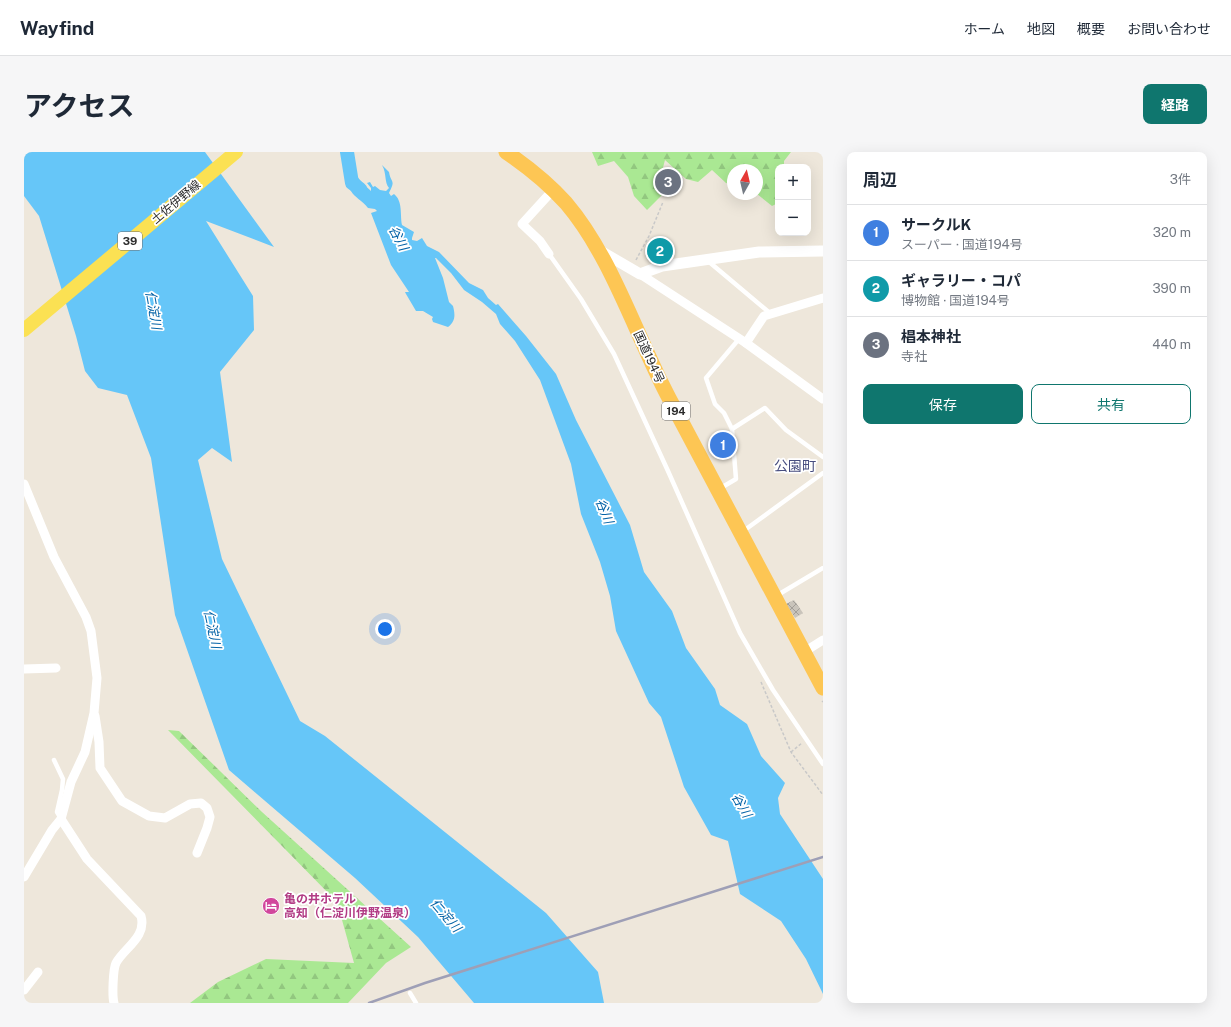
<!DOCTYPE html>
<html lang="ja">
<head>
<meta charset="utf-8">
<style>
  body { margin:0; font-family:"Public Sans","Noto Sans JP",sans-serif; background:#f6f6f7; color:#1f2937 }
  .controls { position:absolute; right:12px; top:12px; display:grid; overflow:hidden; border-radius:8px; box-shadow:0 4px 16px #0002 }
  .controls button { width:36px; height:36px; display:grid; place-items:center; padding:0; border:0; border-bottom:1px solid #e0e1e3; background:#fff; color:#1f2937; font:20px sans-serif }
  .compass { position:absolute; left:703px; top:12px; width:36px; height:36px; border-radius:50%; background:#fff; box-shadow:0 4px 16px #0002; rotate:8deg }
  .you { position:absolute; left:361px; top:477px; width:14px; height:14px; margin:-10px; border:3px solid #fff; border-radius:50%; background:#1a73e8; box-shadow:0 0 0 6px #1a73e833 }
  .badge { display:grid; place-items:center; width:26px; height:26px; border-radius:50%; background:#0f766e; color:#fff; font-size:13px; font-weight:700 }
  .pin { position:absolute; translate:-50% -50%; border:2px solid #fff; box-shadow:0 1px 4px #0006 }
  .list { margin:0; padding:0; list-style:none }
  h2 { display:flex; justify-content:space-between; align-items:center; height:52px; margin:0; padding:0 16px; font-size:17px }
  h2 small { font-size:13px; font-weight:400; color:#747a83 }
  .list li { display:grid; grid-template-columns:26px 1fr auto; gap:12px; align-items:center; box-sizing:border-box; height:56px; padding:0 16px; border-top:1px solid #e0e1e3 }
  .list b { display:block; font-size:15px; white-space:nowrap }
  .list p { margin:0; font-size:13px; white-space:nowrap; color:#747a83 }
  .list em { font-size:13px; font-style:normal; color:#747a83 }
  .actions { display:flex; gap:8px; padding:12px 16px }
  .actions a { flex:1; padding:9px 0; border:1px solid #0f766e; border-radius:8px; text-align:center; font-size:14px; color:#0f766e }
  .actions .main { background:#0f766e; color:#fff }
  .map { position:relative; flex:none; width:799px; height:851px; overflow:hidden; border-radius:8px }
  header { display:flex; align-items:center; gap:24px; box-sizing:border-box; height:56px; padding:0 20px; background:#fff; border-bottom:1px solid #e0e1e3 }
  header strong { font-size:19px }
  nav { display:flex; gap:22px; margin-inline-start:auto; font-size:14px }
  .intro { display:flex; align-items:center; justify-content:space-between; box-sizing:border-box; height:96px; padding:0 24px }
  h1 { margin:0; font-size:28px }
  .button { padding:10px 18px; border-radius:8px; background:#0f766e; color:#fff; font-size:14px; font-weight:700 }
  main { display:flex; gap:24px; padding:0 24px }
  aside { flex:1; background:#fff; border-radius:8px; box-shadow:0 4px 16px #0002 }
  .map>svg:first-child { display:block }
  .forest { fill:url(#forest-firs) }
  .water { fill:#66c6f8 }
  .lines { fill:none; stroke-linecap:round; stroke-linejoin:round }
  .river { stroke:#66c6f8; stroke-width:14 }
  .building { fill:url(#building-cross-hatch) }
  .path { stroke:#c8c8c8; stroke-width:1.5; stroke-dasharray:3 2; stroke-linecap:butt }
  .service { stroke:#fff; stroke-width:4.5 }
  .minor { stroke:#fff; stroke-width:9 }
  .tertiary { stroke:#fff; stroke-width:11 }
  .primary { stroke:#fbe153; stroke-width:14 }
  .trunk { stroke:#fdc654; stroke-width:15 }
  .rail { stroke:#9e9fb6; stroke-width:2.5 }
  .labels { text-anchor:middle; stroke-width:3.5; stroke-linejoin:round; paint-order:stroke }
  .shield { fill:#fff; stroke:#6a6a6a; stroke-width:1 }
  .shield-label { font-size:11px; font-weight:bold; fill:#2a2a2a }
  .street-label { font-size:12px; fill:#2a2a2a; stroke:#fff }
  .hotel-label { font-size:12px; font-weight:bold; fill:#b23c85; stroke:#fff; text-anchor:start }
  .water-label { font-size:13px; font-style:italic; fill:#0362a6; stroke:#fff }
  .quarter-label { font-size:14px; fill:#474d7f; stroke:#fff }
</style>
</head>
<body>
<header>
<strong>Wayfind</strong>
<nav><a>ホーム</a><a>地図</a><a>概要</a><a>お問い合わせ</a></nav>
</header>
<div class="intro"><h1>アクセス</h1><a class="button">経路</a></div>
<main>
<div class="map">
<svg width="799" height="851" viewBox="0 0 799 851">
  <defs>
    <pattern id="forest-firs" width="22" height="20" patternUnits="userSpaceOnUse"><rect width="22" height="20" fill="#aae893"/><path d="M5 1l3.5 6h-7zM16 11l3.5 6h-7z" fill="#92c77f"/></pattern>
    <pattern id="building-cross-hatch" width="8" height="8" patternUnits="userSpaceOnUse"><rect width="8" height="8" fill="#c9c4bb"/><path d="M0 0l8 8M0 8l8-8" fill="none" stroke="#a39f98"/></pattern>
  </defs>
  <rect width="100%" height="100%" fill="#eee7db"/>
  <g class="forest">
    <path d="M568,0H767L760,9V15H754V51L748,54L733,42V18H709V33L702,31L688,18L674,30L662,27L641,8L636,27L638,43L623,58L610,44L604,25L590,9L574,14Z"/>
    <path d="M144,578L155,579L238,660L387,795L362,811L324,851H166L194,830L242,807L330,811L313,750Z"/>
  </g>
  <g class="water">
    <path d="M0,0H181L250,95L182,69L229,144L230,178L196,220L208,310L188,296L174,308L198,407L276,569L301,584L522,761L574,820L580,851H450L394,785L331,726L205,618L151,463L127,306L103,243L74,236L61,219L52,184L15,64L0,44Z"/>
    <path d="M358,13L365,20C367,32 372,27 365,41L367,44L370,42C379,49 376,63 378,73L390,80L388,86V88L393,89L398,86L403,94L415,100L445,131L459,138L464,146L472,153L474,152L502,184L532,222L552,268L606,373L620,420L648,459L662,496L691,537L696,553L723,572L737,604L761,631L754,646L756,662L799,727V842L782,807L757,769L716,742L704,689L687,683L660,635L637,565L625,551L592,479L586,444L576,410L557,362L547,312L516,228L491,189L476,172L472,162L458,150L440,138L427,121L412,106H411L419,126L425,150L429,154C431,162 432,169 424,175L409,170L408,167L409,165L399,159H392L382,142L381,140H385L367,113L347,61L353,59L351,57L344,56C338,48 331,46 327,39C324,35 323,28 320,23L331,22C336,28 341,34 347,39V36L343,31L346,30L349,35L351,34L356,38L362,39L365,36C360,30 363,22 358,13Z"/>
  </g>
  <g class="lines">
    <path class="river" d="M323,0L328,31L336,37"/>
  </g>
  <g class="building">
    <circle cx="636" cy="99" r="11"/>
    <path d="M770,448L779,461L771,466L762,452Z"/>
  </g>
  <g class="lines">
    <g class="path">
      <path d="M612,108L625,84L639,50"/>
      <path d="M737,530L767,600L799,643"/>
      <path d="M798,550L799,549"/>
      <path d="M767,600L778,591"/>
    </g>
    <g class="service">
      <path d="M525,102L557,147L590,202L644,319L716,481L749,538L799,612"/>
      <path d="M684,109L747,162"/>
      <path d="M708,277L700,261L691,252L682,226L715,187"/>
      <path d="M695,337L712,327L708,277L741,256L762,278L799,305"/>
      <path d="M718,380L799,321"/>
      <path d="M752,444L799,416"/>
      <path d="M30,608L39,627L38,638L33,660L36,665"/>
      <path d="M386,841L392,851"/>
    </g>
    <g class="minor">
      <path d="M525,102L516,89L498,72L529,38"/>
      <path d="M616,122L722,191L799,247"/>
      <path d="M722,191L740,164L799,146"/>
      <path d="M0,332L30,405L62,465L67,479L73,526L70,561L61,600L47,630L37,667L28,678L0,725"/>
      <path d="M780,500L799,488"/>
      <path d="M0,517L32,516"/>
      <path d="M71,564L75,590L76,616L98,649L125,664L141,666L166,652L177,651L183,656L186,665L183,676L173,701"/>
      <path d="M37,667L63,707L117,764C123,785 100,796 92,811C89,817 88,844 90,851"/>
      <path d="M0,838L14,820"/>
    </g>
    <path class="tertiary" d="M573,97L616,122L638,114L735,100L799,99"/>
    <path class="primary" d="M0,178L212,0"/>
    <path class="trunk" d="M482,0C504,15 524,31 542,51C588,105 612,184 645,246C696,343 748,439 799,536"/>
    <path class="rail" d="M345,851L401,831L799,705"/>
  </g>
  <defs>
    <symbol id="hotel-disc" viewBox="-11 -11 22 22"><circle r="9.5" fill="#d1479c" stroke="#fff"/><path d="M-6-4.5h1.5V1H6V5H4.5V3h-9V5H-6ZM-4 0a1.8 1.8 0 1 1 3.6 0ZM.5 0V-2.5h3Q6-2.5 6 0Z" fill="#fff"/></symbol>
  </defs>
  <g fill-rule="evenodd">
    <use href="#hotel-disc" x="237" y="744" width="20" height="20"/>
  </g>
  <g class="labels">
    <g class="shield">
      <rect x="94" y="80" width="24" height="18" rx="3"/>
      <rect x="638" y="250" width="28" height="18" rx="3"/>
    </g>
    <g class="shield-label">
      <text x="106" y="93">39</text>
      <text x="652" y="263">194</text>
    </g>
    <g class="street-label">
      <text transform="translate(152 50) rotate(-40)" y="4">土佐伊野線</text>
      <text transform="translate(625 205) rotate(65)" y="4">国道194号</text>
    </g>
    <g class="hotel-label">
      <text x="260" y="751">亀の井ホテル<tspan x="260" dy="14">高知（仁淀川伊野温泉）</tspan></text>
    </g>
    <g class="water-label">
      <text transform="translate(375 86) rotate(62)" y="5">谷川</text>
      <text transform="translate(130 158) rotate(80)" y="5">仁淀川</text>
      <text transform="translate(581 359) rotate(68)" y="5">谷川</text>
      <text transform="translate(189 477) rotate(78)" y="5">仁淀川</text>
      <text transform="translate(718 653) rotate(60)" y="5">谷川</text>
      <text transform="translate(422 763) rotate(49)" y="5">仁淀川</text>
    </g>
    <g class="quarter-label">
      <text x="771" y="319">公園町</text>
    </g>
  </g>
</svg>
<div class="controls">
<button>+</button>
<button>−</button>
</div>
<svg class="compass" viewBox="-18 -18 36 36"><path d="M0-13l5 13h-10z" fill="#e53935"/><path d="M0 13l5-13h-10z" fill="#747a83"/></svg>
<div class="you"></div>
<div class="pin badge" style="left:699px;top:293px;background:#3f7fe0">1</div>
<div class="pin badge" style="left:636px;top:99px;background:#0f9aa8">2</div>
<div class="pin badge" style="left:644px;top:30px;background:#6b7280">3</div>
</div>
<aside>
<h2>周辺<small>3件</small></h2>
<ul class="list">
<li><span class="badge" style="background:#3f7fe0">1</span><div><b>サークルK</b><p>スーパー · 国道194号</p></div><em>320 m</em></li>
<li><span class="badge" style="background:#0f9aa8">2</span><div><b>ギャラリー・コパ</b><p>博物館 · 国道194号</p></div><em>390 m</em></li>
<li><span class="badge" style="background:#6b7280">3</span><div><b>椙本神社</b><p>寺社</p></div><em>440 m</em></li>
</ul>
<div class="actions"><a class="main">保存</a><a>共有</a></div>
</aside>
</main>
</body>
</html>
